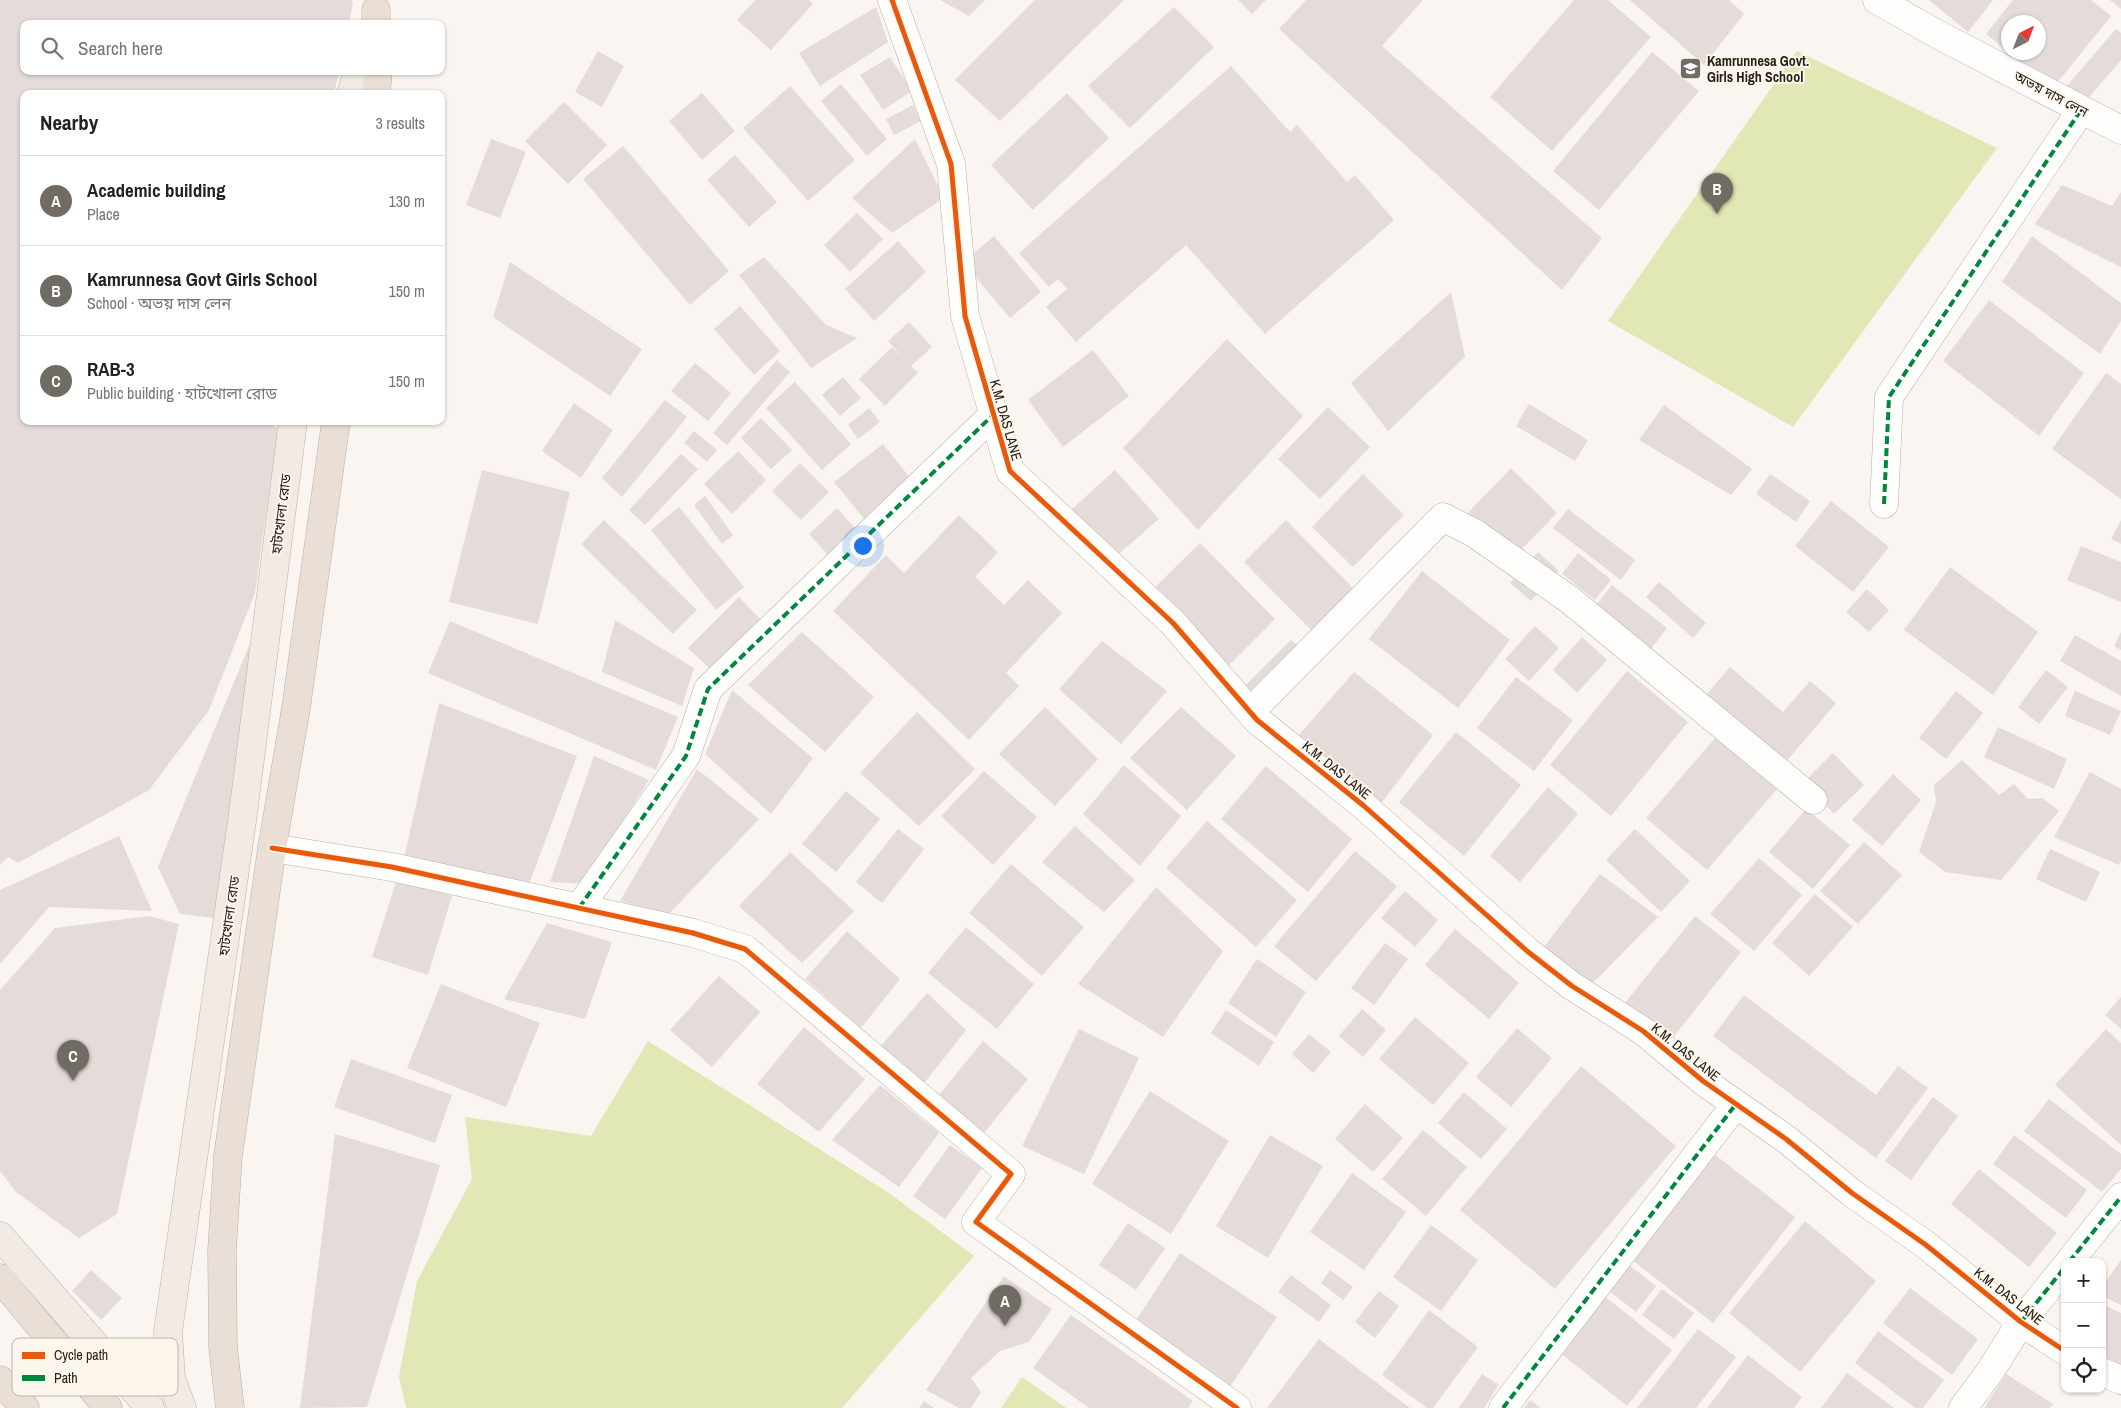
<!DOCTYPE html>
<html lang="en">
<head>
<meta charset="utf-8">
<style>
  body { margin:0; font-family:"Archivo Narrow","Noto Sans Bengali",sans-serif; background:#f2f2f2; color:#222 }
  .controls { position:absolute; right:15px; bottom:15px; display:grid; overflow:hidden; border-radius:10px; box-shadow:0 1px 4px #0004 }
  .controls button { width:45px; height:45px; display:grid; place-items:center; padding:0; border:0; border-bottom:1px solid #e0e0e0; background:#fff; color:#222; font:25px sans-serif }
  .compass { position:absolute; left:2001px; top:15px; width:45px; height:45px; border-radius:50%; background:#fff; box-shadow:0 1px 4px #0004; rotate:42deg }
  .you { position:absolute; left:862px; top:545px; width:18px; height:18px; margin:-12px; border:4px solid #fff; border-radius:50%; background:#1a73e8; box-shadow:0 0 0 8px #1a73e833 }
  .badge { display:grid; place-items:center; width:32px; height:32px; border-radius:50%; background:#706b63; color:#fff; font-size:16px; font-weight:700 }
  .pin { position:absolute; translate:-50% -41px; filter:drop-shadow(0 1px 2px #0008) }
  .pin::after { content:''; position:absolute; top:26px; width:18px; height:15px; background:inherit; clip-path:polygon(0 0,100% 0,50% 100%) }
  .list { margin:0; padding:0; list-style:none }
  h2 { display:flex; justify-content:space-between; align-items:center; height:65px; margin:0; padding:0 20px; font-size:21px }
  h2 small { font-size:16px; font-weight:400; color:#767676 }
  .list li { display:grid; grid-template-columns:32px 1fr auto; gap:15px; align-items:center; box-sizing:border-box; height:90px; padding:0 20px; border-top:1px solid #e0e0e0 }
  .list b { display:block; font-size:19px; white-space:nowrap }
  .list p { margin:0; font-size:16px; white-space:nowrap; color:#767676 }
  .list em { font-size:16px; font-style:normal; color:#767676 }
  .icon { flex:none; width:28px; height:28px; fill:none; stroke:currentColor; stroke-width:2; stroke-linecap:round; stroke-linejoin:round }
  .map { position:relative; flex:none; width:2121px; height:1408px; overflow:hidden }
  .search { position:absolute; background:#fff; box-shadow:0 1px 4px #0004; left:20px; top:20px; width:425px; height:55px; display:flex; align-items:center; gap:12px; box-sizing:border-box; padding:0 18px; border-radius:10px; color:#767676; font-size:19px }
  .panel { position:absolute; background:#fff; box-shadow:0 1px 4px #0004; left:20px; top:90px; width:425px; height:335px; border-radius:10px }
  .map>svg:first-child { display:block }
  .green { fill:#e2e7b6 }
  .building { fill:#e5dcda }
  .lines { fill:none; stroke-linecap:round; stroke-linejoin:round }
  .street-casing { stroke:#b5b0aa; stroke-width:29 }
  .primary-casing { stroke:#bcafa4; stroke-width:29 }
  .highway-casing { stroke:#bcafa4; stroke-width:29 }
  .street { stroke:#fefefd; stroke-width:28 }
  .primary { stroke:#f2ebe5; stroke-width:28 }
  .highway { stroke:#eadfd6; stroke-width:28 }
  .quiet { stroke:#00873e; stroke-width:4; stroke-dasharray:8 4; stroke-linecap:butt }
  .cycleway-casing { stroke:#fdf6ed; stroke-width:8 }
  .cycleway { stroke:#e8590c; stroke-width:5 }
  .labels { text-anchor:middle; stroke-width:4; stroke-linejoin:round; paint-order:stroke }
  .poi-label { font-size:14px; font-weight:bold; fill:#262017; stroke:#fdf6ed; text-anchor:start }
  .street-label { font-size:14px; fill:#262017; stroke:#fdf6ed }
  .key { fill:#fdf6ed; stroke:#bcb6ad; stroke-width:1 }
  .key-label { font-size:14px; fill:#262017 }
</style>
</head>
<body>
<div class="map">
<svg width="2121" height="1408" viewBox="0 0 2121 1408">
  <rect width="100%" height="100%" fill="#faf5f0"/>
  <g class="green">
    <path d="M1797,51L1997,148L1793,427L1608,321Z"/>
    <path d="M648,1041L889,1193L974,1256L842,1408H406L399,1377L417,1281L472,1179L465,1117L591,1136Z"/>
    <path d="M1022,1377L1065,1407L1066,1408H1001Z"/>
  </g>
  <g class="building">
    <path d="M0,0H351L353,2L349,24H24V71H339L334,94H24V421H269L278,430L255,593L209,710L149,790L18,863L8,857L0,865Z"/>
    <path d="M755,0H809L813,4L771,50L737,20Z"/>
    <path d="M940,0H985L969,16Z"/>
    <path d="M1035,0H1124L1000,121L955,80Z"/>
    <path d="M1238,0H1266L1252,14Z"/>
    <path d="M1306,0H1423L1382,46L1602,238L1562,290L1279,29Z"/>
    <path d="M1574,0H1608L1651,37L1552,151L1490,97Z"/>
    <path d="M1630,0H1729L1744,14L1704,65Z"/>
    <path d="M1929,0H1993L1968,32Z"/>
    <path d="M2013,0H2091L2111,16L2053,88L2009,52H2038V22H2008V52L1986,34Z"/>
    <path d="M2110,0H2121V9Z"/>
    <path d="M876,7L888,42L820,86L799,53Z"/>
    <path d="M1174,7L1214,47L1130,128L1088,86Z"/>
    <path d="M2116,29L2121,33V60L2083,104L2065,88Z"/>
    <path d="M598,51L624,66L602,107L575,92Z"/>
    <path d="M1652,52L1699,91L1599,210L1553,171Z"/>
    <path d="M890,57L912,91L883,110L860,75Z"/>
    <path d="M1231,66L1290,132L1297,125L1347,182L1355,175L1394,220L1265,334L1186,245L1076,342L1046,307L1067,289L1058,279L1049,287L1019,253Z"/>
    <path d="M841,84L887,139L867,156L821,101Z"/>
    <path d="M790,86L855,160L808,201L743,128Z"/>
    <path d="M702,93L735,131L702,160L669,121Z"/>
    <path d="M1067,93L1109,138L1033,210L991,165Z"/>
    <path d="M564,102L607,145L568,184L525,141Z"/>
    <path d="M913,105L921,121L894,135L886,119Z"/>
    <path d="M491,139L526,152L500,218L466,205Z"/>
    <path d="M915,139L944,198L892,233L852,198Z"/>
    <path d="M623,146L729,271L690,305L583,179Z"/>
    <path d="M735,155L777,202L749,227L707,180Z"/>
    <path d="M2062,185L2112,206L2121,192V267L2035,224Z"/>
    <path d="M857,213L883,239L850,272L824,245Z"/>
    <path d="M994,236L1041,292L1010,318L963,262Z"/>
    <path d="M2032,236L2121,303V321L2100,354L2002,282Z"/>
    <path d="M898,241L926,272L874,321L845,289Z"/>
    <path d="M764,257L826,325L857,338L811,368L739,275Z"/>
    <path d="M510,262L642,349L610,396L493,317Z"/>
    <path d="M1451,292L1465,357L1388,431L1351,383Z"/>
    <path d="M1989,300L2084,373L2039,436L1943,361Z"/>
    <path d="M740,306L780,351L754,375L714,329Z"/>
    <path d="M909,322L932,347L911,366L918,373L885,406L859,379L892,347L905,360L888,341Z"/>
    <path d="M1227,339L1303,416L1198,530L1123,448Z"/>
    <path d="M1093,350L1129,396L1063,447L1028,400Z"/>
    <path d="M777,360L790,372L727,445L713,433Z"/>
    <path d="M695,363L731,393L708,421L671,391Z"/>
    <path d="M2106,373L2121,384V499L2052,449Z"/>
    <path d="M843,377L861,398L840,416L822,395Z"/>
    <path d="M795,382L851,444L822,470L766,408Z"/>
    <path d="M665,400L687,417L622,497L602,478Z"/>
    <path d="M574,403L613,430L581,478L542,451Z"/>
    <path d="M1529,404L1588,440L1575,461L1516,426Z"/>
    <path d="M1664,405L1752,469L1731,495L1639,440Z"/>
    <path d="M1328,407L1370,447L1320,499L1278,459Z"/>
    <path d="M869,408L880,422L858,439L848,425Z"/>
    <path d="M761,418L792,450L771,469L741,438Z"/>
    <path d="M694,431L717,450L707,462L684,443Z"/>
    <path d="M883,444L918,488L870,526L834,482Z"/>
    <path d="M738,451L766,480L732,514L704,484Z"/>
    <path d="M681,454L698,469L645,525L629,510Z"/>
    <path d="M800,463L829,492L801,520L772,491Z"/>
    <path d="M1511,468L1557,513L1507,564L1461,520Z"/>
    <path d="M482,470L570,492L538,624L449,602Z"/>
    <path d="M1115,470L1159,519L1115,557L1072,509Z"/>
    <path d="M1363,474L1404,515L1353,567L1312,527Z"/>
    <path d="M1770,474L1810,501L1796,522L1756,494Z"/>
    <path d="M705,496L733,535L722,544L694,505Z"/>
    <path d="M1831,501L1889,547L1853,592L1795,546Z"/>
    <path d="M679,507L744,587L716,610L651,530Z"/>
    <path d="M837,508L863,537L834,562L809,534Z"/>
    <path d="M1568,509L1635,560L1621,580L1553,528Z"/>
    <path d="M959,515L998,552L975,577L1004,605L1028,580L1062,613L1006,673L1019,686L969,740L833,611L886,555L904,573Z"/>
    <path d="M604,520L697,610L673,634L581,544Z"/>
    <path d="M1286,520L1353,588L1311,630L1244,562Z"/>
    <path d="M2121,520V544L2111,539Z"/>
    <path d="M1200,543L1275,619L1217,677L1142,600Z"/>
    <path d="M2081,546L2121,562V602L2067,580Z"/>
    <path d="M1538,552L1559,571L1531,601L1510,583Z"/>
    <path d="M1578,553L1611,580L1595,600L1562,574Z"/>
    <path d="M1950,567L2038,632L1993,695L1904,630Z"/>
    <path d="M1422,571L1510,640L1458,708L1369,639Z"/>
    <path d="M1659,582L1706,623L1693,638L1646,597Z"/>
    <path d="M1612,585L1667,628L1639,664L1584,620Z"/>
    <path d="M1867,589L1889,610L1869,632L1846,612Z"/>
    <path d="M739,597L760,619L710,669L688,648Z"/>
    <path d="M615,620L694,668L682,706L602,672Z"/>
    <path d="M450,621L678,717L656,770L428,673Z"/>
    <path d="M1535,626L1559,648L1529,681L1505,659Z"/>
    <path d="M802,632L874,697L825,752L748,685Z"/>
    <path d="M2121,632V650L2114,646Z"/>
    <path d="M2075,635L2121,661V696L2060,661Z"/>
    <path d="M253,636L224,919L180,914L158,867Z"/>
    <path d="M1582,637L1607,660L1577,693L1553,670Z"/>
    <path d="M1291,640L1314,658L1258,724L1231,700Z"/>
    <path d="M1102,641L1167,691L1121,744L1059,689Z"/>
    <path d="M1730,667L1783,712L1810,681L1836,703L1786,762L1706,695Z"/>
    <path d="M2046,670L2068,687L2039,724L2018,707Z"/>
    <path d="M1627,671L1688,722L1611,816L1550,765Z"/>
    <path d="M1354,672L1433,735L1377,809L1292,743Z"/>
    <path d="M1516,677L1573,720L1534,771L1477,728Z"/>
    <path d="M732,690L813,758L771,814L705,754Z"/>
    <path d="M1956,691L1983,713L1946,759L1919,738Z"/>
    <path d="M2075,691L2121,711L2110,735L2065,716Z"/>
    <path d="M439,703L577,756L528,887L404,858Z"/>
    <path d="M1045,707L1098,759L1055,806L999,754Z"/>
    <path d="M1181,707L1236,756L1187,810L1130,758Z"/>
    <path d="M917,712L975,769L919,826L860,773Z"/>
    <path d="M1998,727L2067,759L2054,789L1984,757Z"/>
    <path d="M1456,732L1521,785L1464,856L1399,802Z"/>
    <path d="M1717,736L1777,789L1707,870L1646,818Z"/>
    <path d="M1833,753L1864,785L1834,814L1804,782Z"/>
    <path d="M594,756L649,780L583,884L550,882Z"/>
    <path d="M1962,760L1999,795L2014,784L2028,799L2042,798L2059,811L2001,880L1945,872L1919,852L1936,802L1934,785Z"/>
    <path d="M1124,765L1181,816L1140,866L1083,814Z"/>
    <path d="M1266,766L1352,839L1308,892L1221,819Z"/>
    <path d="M697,769L759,819L669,914L620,901Z"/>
    <path d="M984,771L1037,817L993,865L941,816Z"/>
    <path d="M2090,772L2121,789V861L2119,865L2054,837Z"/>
    <path d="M1893,774L1921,800L1882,846L1852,820Z"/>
    <path d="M1548,787L1578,814L1520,882L1490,856Z"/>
    <path d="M846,791L880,819L836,872L802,844Z"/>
    <path d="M1806,809L1850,845L1813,889L1769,852Z"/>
    <path d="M1207,821L1297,900L1256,947L1166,868Z"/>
    <path d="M1075,826L1135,880L1104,912L1042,862Z"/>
    <path d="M898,829L924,849L882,903L856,882Z"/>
    <path d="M1635,829L1690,881L1661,912L1606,860Z"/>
    <path d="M119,836L152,911L49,907L0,964V890Z"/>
    <path d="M1864,842L1902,875L1858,924L1820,891Z"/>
    <path d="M2050,849L2100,872L2086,902L2036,879Z"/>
    <path d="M1355,851L1397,886L1316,981L1274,946Z"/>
    <path d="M790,852L854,911L802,963L739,906Z"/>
    <path d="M1759,858L1802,895L1754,951L1710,914Z"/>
    <path d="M1011,864L1084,927L1042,976L969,913Z"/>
    <path d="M1600,874L1658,917L1590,986L1540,952Z"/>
    <path d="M397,879L452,896L428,975L372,957Z"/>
    <path d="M1156,887L1223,951L1163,1037L1078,984Z"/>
    <path d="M1405,891L1438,920L1415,947L1381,918Z"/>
    <path d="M1815,894L1853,927L1809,976L1772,943Z"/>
    <path d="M149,916L179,924L117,1214L79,1238L16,1192L0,1171V990L55,928Z"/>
    <path d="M1695,916L1741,952L1671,1040L1625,1003Z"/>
    <path d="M547,923L612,942L585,1019L504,999Z"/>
    <path d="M966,927L1034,984L997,1029L928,973Z"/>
    <path d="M1455,929L1519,983L1489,1019L1425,965Z"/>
    <path d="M847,931L900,979L861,1028L805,979Z"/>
    <path d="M1385,943L1408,959L1374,1005L1351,988Z"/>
    <path d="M1257,959L1306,992L1276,1037L1228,1003Z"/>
    <path d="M719,976L760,1012L712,1067L670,1030Z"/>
    <path d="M441,984L540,1023L506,1107L407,1068Z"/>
    <path d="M927,993L966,1030L922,1086L879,1048Z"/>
    <path d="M1744,995L1876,1095L1898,1066L1928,1088L1876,1158L1713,1036Z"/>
    <path d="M2121,997V1029L2105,1015Z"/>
    <path d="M1362,1009L1386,1030L1363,1057L1339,1036Z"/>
    <path d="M1226,1010L1274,1042L1259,1066L1211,1033Z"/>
    <path d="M1415,1017L1469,1063L1433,1105L1379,1059Z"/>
    <path d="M804,1027L865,1079L819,1132L757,1084Z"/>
    <path d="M1517,1028L1552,1058L1511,1107L1476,1077Z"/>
    <path d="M1079,1029L1139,1058L1084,1174L1022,1146Z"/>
    <path d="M2106,1029L2121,1043V1145L2055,1085Z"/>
    <path d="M1309,1034L1331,1052L1313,1073L1292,1054Z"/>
    <path d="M983,1041L1028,1079L984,1133L939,1095Z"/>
    <path d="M351,1059L452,1095L435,1143L334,1107Z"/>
    <path d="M1581,1066L1676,1146L1555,1289L1460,1210Z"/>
    <path d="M880,1085L939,1133L899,1187L832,1140Z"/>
    <path d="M1150,1091L1229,1141L1171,1234L1092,1184Z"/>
    <path d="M1464,1092L1507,1129L1481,1159L1438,1123Z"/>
    <path d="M1933,1097L1958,1116L1911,1180L1885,1161Z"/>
    <path d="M2049,1099L2121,1154V1169L2102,1192L2024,1131Z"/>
    <path d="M1365,1104L1403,1138L1373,1172L1335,1139Z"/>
    <path d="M1423,1130L1467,1167L1426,1216L1382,1179Z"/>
    <path d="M335,1134L440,1165L367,1407L300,1408Z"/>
    <path d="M1270,1135L1323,1166L1268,1258L1216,1226Z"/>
    <path d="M2014,1135L2087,1190L2066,1218L1993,1164Z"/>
    <path d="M950,1145L982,1168L945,1219L913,1196Z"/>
    <path d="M1714,1154L1795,1217L1713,1323L1632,1260Z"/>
    <path d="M1979,1169L2057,1233L2029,1267L1951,1204Z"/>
    <path d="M1352,1173L1406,1212L1364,1270L1310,1232Z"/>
    <path d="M1805,1221L1876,1281L1800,1372L1729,1313Z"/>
    <path d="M1128,1223L1165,1248L1136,1290L1099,1265Z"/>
    <path d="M1431,1225L1478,1260L1441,1311L1393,1277Z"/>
    <path d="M1180,1253L1277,1317L1227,1391L1131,1328Z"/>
    <path d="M2121,1260V1305L2102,1296V1287Z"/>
    <path d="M1624,1261L1656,1286L1636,1312L1604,1287Z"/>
    <path d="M91,1270L122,1298L101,1320L72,1291Z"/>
    <path d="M1330,1270L1353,1287L1343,1300L1321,1283Z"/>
    <path d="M1291,1275L1331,1305L1319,1322L1278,1292Z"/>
    <path d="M1004,1276L1052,1309L1029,1342L1000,1351L971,1378L981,1392L971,1408H959L926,1390Z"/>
    <path d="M1593,1287L1672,1350L1627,1406L1548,1343Z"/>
    <path d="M1910,1288L1978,1339L1952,1375L1883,1323Z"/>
    <path d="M1662,1289L1694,1313L1674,1339L1642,1315Z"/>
    <path d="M1379,1291L1399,1306L1375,1338L1355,1322Z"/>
    <path d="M2102,1304L2121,1313V1396L2102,1387Z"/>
    <path d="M1429,1310L1478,1347L1433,1408H1427L1382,1375Z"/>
    <path d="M1071,1315L1193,1401L1188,1408H1089L1033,1368Z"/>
    <path d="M1698,1329L1736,1357L1696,1408H1637Z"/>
    <path d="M1878,1331L1944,1380L1923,1408H1915L1855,1363Z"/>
    <path d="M1319,1339L1410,1408H1267Z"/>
    <path d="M1748,1355L1802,1397L1794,1408H1707Z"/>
    <path d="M1847,1373L1894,1408H1821Z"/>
    <path d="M1482,1374L1499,1385L1484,1408H1459Z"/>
    <path d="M2006,1374L2053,1404L2050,1408H1984Z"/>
    <path d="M1530,1400L1541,1408H1524Z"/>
    <path d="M924,1401L934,1408H919Z"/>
  </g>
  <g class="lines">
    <defs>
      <g id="street">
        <path d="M892,0L951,164L965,316L1010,471L1173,623L1257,720L1364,806L1527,951L1572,986L1643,1031L1703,1081L1786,1139L1852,1193L1926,1245L2021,1322L2065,1351"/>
        <path d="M1877,0L1937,34L2121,130"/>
        <path d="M1884,504L1889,397L2081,110"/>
        <path d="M1250,712L1443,517L1474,533L1570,600L1813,800"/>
        <path d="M272,848L392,867L693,933L745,949L1011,1174L976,1222L1237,1408"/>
        <path d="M579,908L686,756L708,689L993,415"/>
        <path d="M2069,1262L2121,1197"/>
        <path d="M2102,1372L2121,1380"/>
        <path d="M1503,1408L1736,1104"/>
        <path d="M1963,1408L1991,1370L2021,1322L2065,1267"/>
      </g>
      <g id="primary">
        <path d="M351,94L358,71"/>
        <path d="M0,1236L150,1408"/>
        <path d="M182,1408L171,1379L168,1331L243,814L293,421"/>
      </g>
      <g id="highway">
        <path d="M376,10V24"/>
        <path d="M376,94L378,71"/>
        <path d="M0,1278L108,1408"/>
        <path d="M0,1380L25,1408"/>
        <path d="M230,1408L223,1347L222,1250L228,1156L272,848L296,708L336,421"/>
      </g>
    </defs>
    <use href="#street" class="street-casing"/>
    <use href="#primary" class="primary-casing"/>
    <use href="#highway" class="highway-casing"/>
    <use href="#street" class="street"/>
    <use href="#primary" class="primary"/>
    <use href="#highway" class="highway"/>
    <g class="quiet">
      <path d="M1884,504L1889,397L2081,110"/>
      <path d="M579,908L686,756L708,689L993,415"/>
      <path d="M2069,1262L2121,1197"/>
      <path d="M2021,1322L2065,1267"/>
      <path d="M1503,1408L1736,1104"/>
    </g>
    <defs>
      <g id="cycleway">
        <path d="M892,0L951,164L965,316L1010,471L1173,623L1257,720L1364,806L1527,951L1572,986L1643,1031L1703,1081L1786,1139L1852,1193L1926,1245L2021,1322L2065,1351"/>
        <path d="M272,848L392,867L693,933L745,949L1011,1174L976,1222L1237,1408"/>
      </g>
    </defs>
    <use href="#cycleway" class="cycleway-casing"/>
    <use href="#cycleway" class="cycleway"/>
  </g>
  <defs>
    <symbol id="school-square" viewBox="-11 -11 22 22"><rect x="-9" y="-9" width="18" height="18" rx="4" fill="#706b63" stroke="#fdf6ed"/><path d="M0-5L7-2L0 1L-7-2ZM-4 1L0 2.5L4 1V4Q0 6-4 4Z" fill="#fff"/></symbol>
  </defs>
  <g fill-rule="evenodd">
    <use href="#school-square" x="1678" y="56" width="25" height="25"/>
  </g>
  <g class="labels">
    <g class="poi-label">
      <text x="1707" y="66">Kamrunnesa Govt.<tspan x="1707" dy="16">Girls High School</tspan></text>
    </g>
    <g class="street-label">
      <text transform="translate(2051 94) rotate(28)" y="5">অভয় দাস লেন</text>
      <text transform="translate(1006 420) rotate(74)" y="5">K.M. DAS LANE</text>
      <text transform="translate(281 514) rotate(-83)" y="5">হাটখোলা রোড</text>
      <text transform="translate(1337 770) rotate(39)" y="5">K.M. DAS LANE</text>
      <text transform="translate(229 916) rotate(-82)" y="5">হাটখোলা রোড</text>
      <text transform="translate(1686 1052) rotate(39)" y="5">K.M. DAS LANE</text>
      <text transform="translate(2009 1296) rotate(38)" y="5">K.M. DAS LANE</text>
    </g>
  </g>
  <rect x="12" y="1338" width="166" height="58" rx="8" class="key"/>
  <rect x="22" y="1352" width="23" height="7" fill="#e8590c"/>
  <rect x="22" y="1375" width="23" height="6" fill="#00873e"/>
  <g class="key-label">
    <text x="54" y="1360">Cycle path</text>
    <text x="54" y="1383">Path</text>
  </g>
</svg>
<div class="controls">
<button>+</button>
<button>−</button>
<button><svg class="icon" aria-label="locate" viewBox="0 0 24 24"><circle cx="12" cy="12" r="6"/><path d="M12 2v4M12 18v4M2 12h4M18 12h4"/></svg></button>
</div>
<svg class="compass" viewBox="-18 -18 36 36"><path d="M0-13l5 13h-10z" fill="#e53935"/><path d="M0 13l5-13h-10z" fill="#767676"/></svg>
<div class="you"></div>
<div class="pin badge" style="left:1005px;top:1326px">A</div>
<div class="pin badge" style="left:1717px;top:214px">B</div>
<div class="pin badge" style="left:73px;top:1081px">C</div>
<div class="search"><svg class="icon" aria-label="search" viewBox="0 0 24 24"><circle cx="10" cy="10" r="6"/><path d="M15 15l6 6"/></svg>Search here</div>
<section class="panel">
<h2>Nearby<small>3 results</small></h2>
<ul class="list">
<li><span class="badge">A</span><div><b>Academic building</b><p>Place</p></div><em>130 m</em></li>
<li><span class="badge">B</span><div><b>Kamrunnesa Govt Girls School</b><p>School · অভয় দাস লেন</p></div><em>150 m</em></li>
<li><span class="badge">C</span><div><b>RAB-3</b><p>Public building · হাটখোলা রোড</p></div><em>150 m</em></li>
</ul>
</section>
</div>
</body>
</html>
